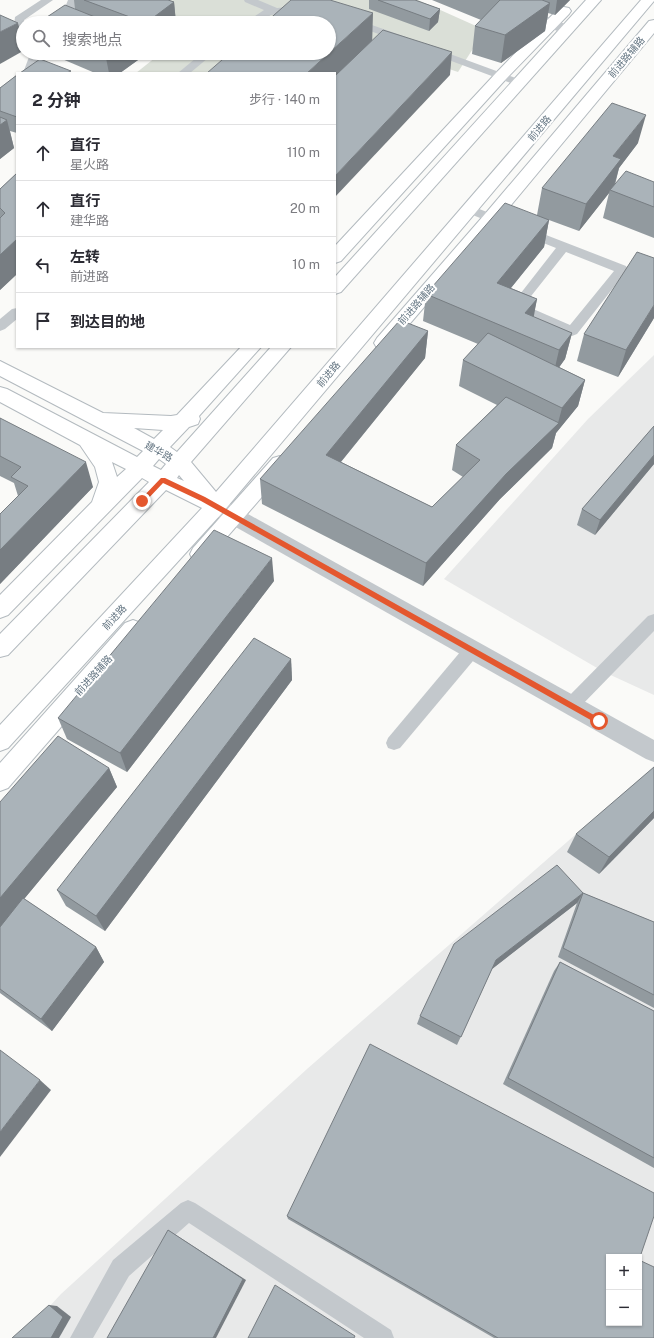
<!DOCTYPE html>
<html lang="zh">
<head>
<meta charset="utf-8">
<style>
  body { margin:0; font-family:"Public Sans","Noto Sans SC",sans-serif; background:#f2f2f3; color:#2b2b33 }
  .controls { position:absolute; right:12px; bottom:12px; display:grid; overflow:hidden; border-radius:0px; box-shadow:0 1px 3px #0004 }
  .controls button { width:36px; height:36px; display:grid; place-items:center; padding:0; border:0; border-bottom:1px solid #e1e1e2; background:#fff; color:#2b2b33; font:20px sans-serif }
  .stop { position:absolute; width:12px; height:12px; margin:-9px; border:3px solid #e4572e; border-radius:50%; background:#fff }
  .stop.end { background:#e4572e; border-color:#fff; box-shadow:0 1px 4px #0008 }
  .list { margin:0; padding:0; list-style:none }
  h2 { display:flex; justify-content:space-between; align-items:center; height:52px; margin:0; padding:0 16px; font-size:17px }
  h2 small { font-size:13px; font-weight:400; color:#7c7c81 }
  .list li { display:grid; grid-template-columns:26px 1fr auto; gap:12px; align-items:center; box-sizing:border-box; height:56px; padding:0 16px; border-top:1px solid #e1e1e2 }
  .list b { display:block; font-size:15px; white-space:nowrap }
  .list p { margin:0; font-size:13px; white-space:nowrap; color:#7c7c81 }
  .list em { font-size:13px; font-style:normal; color:#7c7c81 }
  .icon { flex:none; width:22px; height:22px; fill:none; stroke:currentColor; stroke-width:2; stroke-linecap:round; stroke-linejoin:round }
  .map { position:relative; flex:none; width:654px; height:1338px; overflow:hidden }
  .search { position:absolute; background:#fff; box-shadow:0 1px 3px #0004; left:16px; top:16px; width:320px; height:44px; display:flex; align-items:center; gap:10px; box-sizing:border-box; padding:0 14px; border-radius:22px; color:#7c7c81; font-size:15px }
  .panel { position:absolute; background:#fff; box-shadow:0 1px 3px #0004; left:16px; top:72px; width:320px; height:276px; border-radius:0px }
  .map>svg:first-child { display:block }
  .built { fill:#e8e9e9; fill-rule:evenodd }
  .green { fill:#dadfd7 }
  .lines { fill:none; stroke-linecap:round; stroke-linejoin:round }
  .secondary-casing { stroke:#b3babf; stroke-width:2 }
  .lane { fill:#c3c8cc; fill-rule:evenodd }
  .street { fill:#c3c8cc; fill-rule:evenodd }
  .secondary { fill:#fff; fill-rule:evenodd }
  .wall { fill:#929a9f }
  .shaded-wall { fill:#777d82 }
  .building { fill:#aab3b9; stroke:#777d82; fill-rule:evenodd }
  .route { fill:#e4572e }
  .labels { text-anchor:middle; stroke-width:4; stroke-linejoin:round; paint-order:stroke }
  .street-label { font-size:10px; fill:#657683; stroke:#fff }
</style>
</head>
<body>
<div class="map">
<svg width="654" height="1338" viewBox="0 0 654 1338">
  <rect width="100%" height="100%" fill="#fafaf8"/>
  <g class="built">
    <path d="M654,355V695L604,672L444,579L588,419Z"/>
    <path d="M654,766V1338H20L61,1294L307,1069ZM609,1257H639V1323H609Z"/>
  </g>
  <g class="green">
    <path d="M147,0H418L485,30L458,72L329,29V23H168Z"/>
    <path d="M161,53H259L238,73H136Z"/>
  </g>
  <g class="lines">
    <defs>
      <g id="secondary">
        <path d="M586,0H601L341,292L335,294V277Z"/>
        <path d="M641,0H654V1L223,512L8,748L0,751V725L202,508L166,490L8,655L0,657V634L149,482L142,478L8,615L0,618V595L92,502L99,482L95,467L80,445L0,402V387L7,389L137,457L143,451L0,376V361L103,413L171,416L177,415L241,347H261L199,416L200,419L198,424L189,427L170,447L177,452L271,347H291L191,462L216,492ZM134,428L163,430L154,439ZM159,459L166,464L161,470L153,466ZM112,462L126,469L117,477ZM179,475L184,481L177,478Z"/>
        <path d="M564,7L569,8L571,11L569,14L506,79L341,261L335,263V246L496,73L559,8Z"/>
        <path d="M654,20V33L497,222L389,348L383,349L377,348L374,343L377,338L485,214L649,21Z"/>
        <path d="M280,456L287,458L290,463L287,468L207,560L200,562L193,560L190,554L193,548L273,458Z"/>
        <path d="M133,620L141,623L144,629L141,635L8,788L0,791V763L125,623Z"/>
      </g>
    </defs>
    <use href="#secondary" class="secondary-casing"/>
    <g class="lane">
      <path d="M41,0H53L24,20L23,30L14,25L15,17Z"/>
      <path d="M68,0H78L75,8L53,23H41L66,5Z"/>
      <path d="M244,0H258L277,8L300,6L305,9L300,12L271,15L257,23H245L264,10L245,2Z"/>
      <path d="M352,18L406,37L407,39L406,41H398L348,23L347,21L348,19Z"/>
      <path d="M431,47L524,81L525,83L520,86L516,85L427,52L426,50Z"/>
      <path d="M27,53H37L39,57L33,73H23L29,57Z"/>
      <path d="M202,53H214L190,73H178Z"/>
      <path d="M469,205L626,266L628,269L577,334L572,336L567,334L511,310L510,307L556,248L465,212L463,209L465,206ZM566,252L614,271L570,325L524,305Z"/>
      <path d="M17,308V319L5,329L0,331V319L12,309Z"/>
      <path d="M654,614V631L577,710L571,712L565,710L563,705L565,700L648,616Z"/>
      <path d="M472,643L478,645L480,650L478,655L400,748L394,750L388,748L386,743L388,738L466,645Z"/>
      <path d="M188,1200L195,1203L391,1330L394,1338H364L189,1223L129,1276L93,1338H70L113,1260L181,1203Z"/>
    </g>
    <g class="street">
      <path d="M489,0H508L572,27L574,30L572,33L567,34L562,33L491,3Z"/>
      <path d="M216,498L223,500L654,740V762L646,759L209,512L206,506L209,500Z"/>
    </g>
    <use href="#secondary" class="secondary"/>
  </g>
  <g class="wall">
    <path d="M74,0H168L174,2L176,23H38L75,9Z"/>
    <path d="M369,0H415L440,9L438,22L429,31L369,9Z"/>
    <path d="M432,0H570L555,15L548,13L545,31L501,63L472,54L475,26L481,20Z"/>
    <path d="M48,53H137L138,60L120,73H95Z"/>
    <path d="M17,75V133L10,131L14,148L0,159V88Z"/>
    <path d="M638,143L619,168L615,185L654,182V238L603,218L609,193L579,231L549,220L544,247L511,288L537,299L533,317L572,333L565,359L559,367L585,380L578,406L556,433L552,448L500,499L423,586L262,504L260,479L428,331L425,358L341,462L432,507L463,477L452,470L456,445L497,405L459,386L463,360L478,344L423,321L426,294L537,215L542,188Z"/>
    <path d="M17,173V274L0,290V189Z"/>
    <path d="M654,318L618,377L577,361L584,334Z"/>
    <path d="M0,418L93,487L0,584V514L18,496L14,483L0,476Z"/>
    <path d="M654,426V464L595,535L577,525L582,509Z"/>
    <path d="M274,581L127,772L67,739L58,718Z"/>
    <path d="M291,659L292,680L105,931L66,906L57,890Z"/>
    <path d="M109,768L117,787L24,899L96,947L104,962L52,1031L0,993V802Z"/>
    <path d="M654,818L599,874L567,852L576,834Z"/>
    <path d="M583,893L654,922V1008L558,957L577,903L492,969L457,1045L417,1024L420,1016Z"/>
    <path d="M560,962L654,1011V1168L503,1084L554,971Z"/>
    <path d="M287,1216L639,1260L654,1338H494L288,1219Z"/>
  </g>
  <g class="shaded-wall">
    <path d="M557,0H570L555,15Z"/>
    <path d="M174,2L176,23H146Z"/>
    <path d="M550,3L545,31L501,63L505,35Z"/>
    <path d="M440,9L438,22L429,31L430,19Z"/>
    <path d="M373,13L372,47L335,81V73H307Z"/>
    <path d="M18,23L23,42V51L0,64V32Z"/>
    <path d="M452,52L450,75L335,197V176Z"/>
    <path d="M105,53H137L138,60L120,73H109Z"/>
    <path d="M646,115L638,143L619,168L614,186L610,190L609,193L579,231L586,204L613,156Z"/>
    <path d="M7,120L14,148L0,159V125Z"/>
    <path d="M549,220L544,247L493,310L497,283Z"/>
    <path d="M17,239V274L0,290V255Z"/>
    <path d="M537,299L532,326L525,313Z"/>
    <path d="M654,305V318L618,377L626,350Z"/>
    <path d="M428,331L425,358L326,480V455Z"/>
    <path d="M572,333L565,359L553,376L559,350Z"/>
    <path d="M585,380L578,406L556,433L552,448L500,499L423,586L426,563L506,474L558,423L562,408Z"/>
    <path d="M654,455V464L595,535L600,520Z"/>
    <path d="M86,462L93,487L0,584V550Z"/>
    <path d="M272,558L274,581L127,772L120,753Z"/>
    <path d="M291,659L292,680L105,931L96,916Z"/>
    <path d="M109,768L117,787L0,928V898Z"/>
    <path d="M654,811V818L599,874L609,857Z"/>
    <path d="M583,893L577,903L492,969L496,960Z"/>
    <path d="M96,947L104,962L52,1031L41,1019Z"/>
    <path d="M40,1080L51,1090L0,1157V1132Z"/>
    <path d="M168,1230L246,1280L216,1338H213Z"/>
    <path d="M49,1305L57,1306L71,1317L59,1338H51Z"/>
  </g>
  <g class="building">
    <path d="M84,0H168L174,2L146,23Z"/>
    <path d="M291,0H330L373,13L307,73H207L230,53H329V23H265Z"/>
    <path d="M378,0H415L440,9L430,19Z"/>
    <path d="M500,0H542L550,3L505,35L475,26Z"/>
    <path d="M65,5L110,23H38Z"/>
    <path d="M0,15L18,23L0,32Z"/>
    <path d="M383,30L452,52L335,176V76Z"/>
    <path d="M40,59L71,71L67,73H20Z"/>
    <path d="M17,75V117L0,111V88Z"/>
    <path d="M612,103L646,115L613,156L621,159L586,204L542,188Z"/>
    <path d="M0,117L7,120L0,125Z"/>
    <path d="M626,171L654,182V207L610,190Z"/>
    <path d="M17,173V239L0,255V218L5,213L0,208V189Z"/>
    <path d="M505,203L549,220L497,283L537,299L525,313L572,333L559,350L426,294Z"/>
    <path d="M637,252L654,258V305L626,350L584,334Z"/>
    <path d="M400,320L428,331L326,455L432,507L480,460L456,445L506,397L559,423L506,474L426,563L260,479Z"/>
    <path d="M488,333L585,380L562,408L463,360Z"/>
    <path d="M0,418L86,462L0,550V514L28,486L11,477L21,467L0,456Z"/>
    <path d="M654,426V455L600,520L582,509Z"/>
    <path d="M214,530L272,558L120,753L58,718Z"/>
    <path d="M254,638L291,659L96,916L57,890Z"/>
    <path d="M58,736L109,768L0,898V802Z"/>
    <path d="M654,767V811L609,857L576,834Z"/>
    <path d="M557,865L583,893L654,922V995L563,948L583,893L496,960L461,1037L420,1016L454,944Z"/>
    <path d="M23,898L96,947L41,1019L0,989V927Z"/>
    <path d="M560,962L654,1011V1158L508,1078Z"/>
    <path d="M370,1044L654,1193V1216L639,1260L654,1267V1338H498L287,1216ZM609,1257H639V1323H609Z"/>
    <path d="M0,1050L40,1080L0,1132Z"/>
    <path d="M168,1230L243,1279L213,1338H107Z"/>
    <path d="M275,1285L355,1336L354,1338H248Z"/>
    <path d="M49,1305L63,1317L51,1338H12Z"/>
  </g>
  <path class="route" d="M161,478H165L205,497L601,719V723H596L201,501L163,483L144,503H140V500Z"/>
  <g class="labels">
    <g class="street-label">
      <text transform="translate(626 57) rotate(-50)" y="4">前进路辅路</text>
      <text transform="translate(539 128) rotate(-50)" y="4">前进路</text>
      <text transform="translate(416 304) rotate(-49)" y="4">前进路辅路</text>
      <text transform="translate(328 374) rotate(-50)" y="4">前进路</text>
      <text transform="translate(159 451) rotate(29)" y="4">建华路</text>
      <text transform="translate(114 617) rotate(-47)" y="4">前进路</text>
      <text transform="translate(93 675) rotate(-48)" y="4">前进路辅路</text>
    </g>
  </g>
</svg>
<div class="controls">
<button>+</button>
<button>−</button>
</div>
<div class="stop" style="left:599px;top:721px"></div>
<div class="stop end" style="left:142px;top:501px"></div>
<div class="search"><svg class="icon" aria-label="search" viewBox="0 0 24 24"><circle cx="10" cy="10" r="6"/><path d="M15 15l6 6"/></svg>搜索地点</div>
<section class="panel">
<h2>2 分钟<small>步行 · 140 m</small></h2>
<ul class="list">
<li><svg class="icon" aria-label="ahead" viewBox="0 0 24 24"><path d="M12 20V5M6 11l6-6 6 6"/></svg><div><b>直行</b><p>星火路</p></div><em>110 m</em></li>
<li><svg class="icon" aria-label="ahead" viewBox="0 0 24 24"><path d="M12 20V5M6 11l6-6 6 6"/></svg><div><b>直行</b><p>建华路</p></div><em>20 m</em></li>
<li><svg class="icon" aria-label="left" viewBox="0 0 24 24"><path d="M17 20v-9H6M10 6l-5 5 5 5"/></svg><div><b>左转</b><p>前进路</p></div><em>10 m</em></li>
<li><svg class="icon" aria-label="arrive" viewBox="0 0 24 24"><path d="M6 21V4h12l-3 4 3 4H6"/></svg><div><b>到达目的地</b></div></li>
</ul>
</section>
</div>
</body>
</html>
